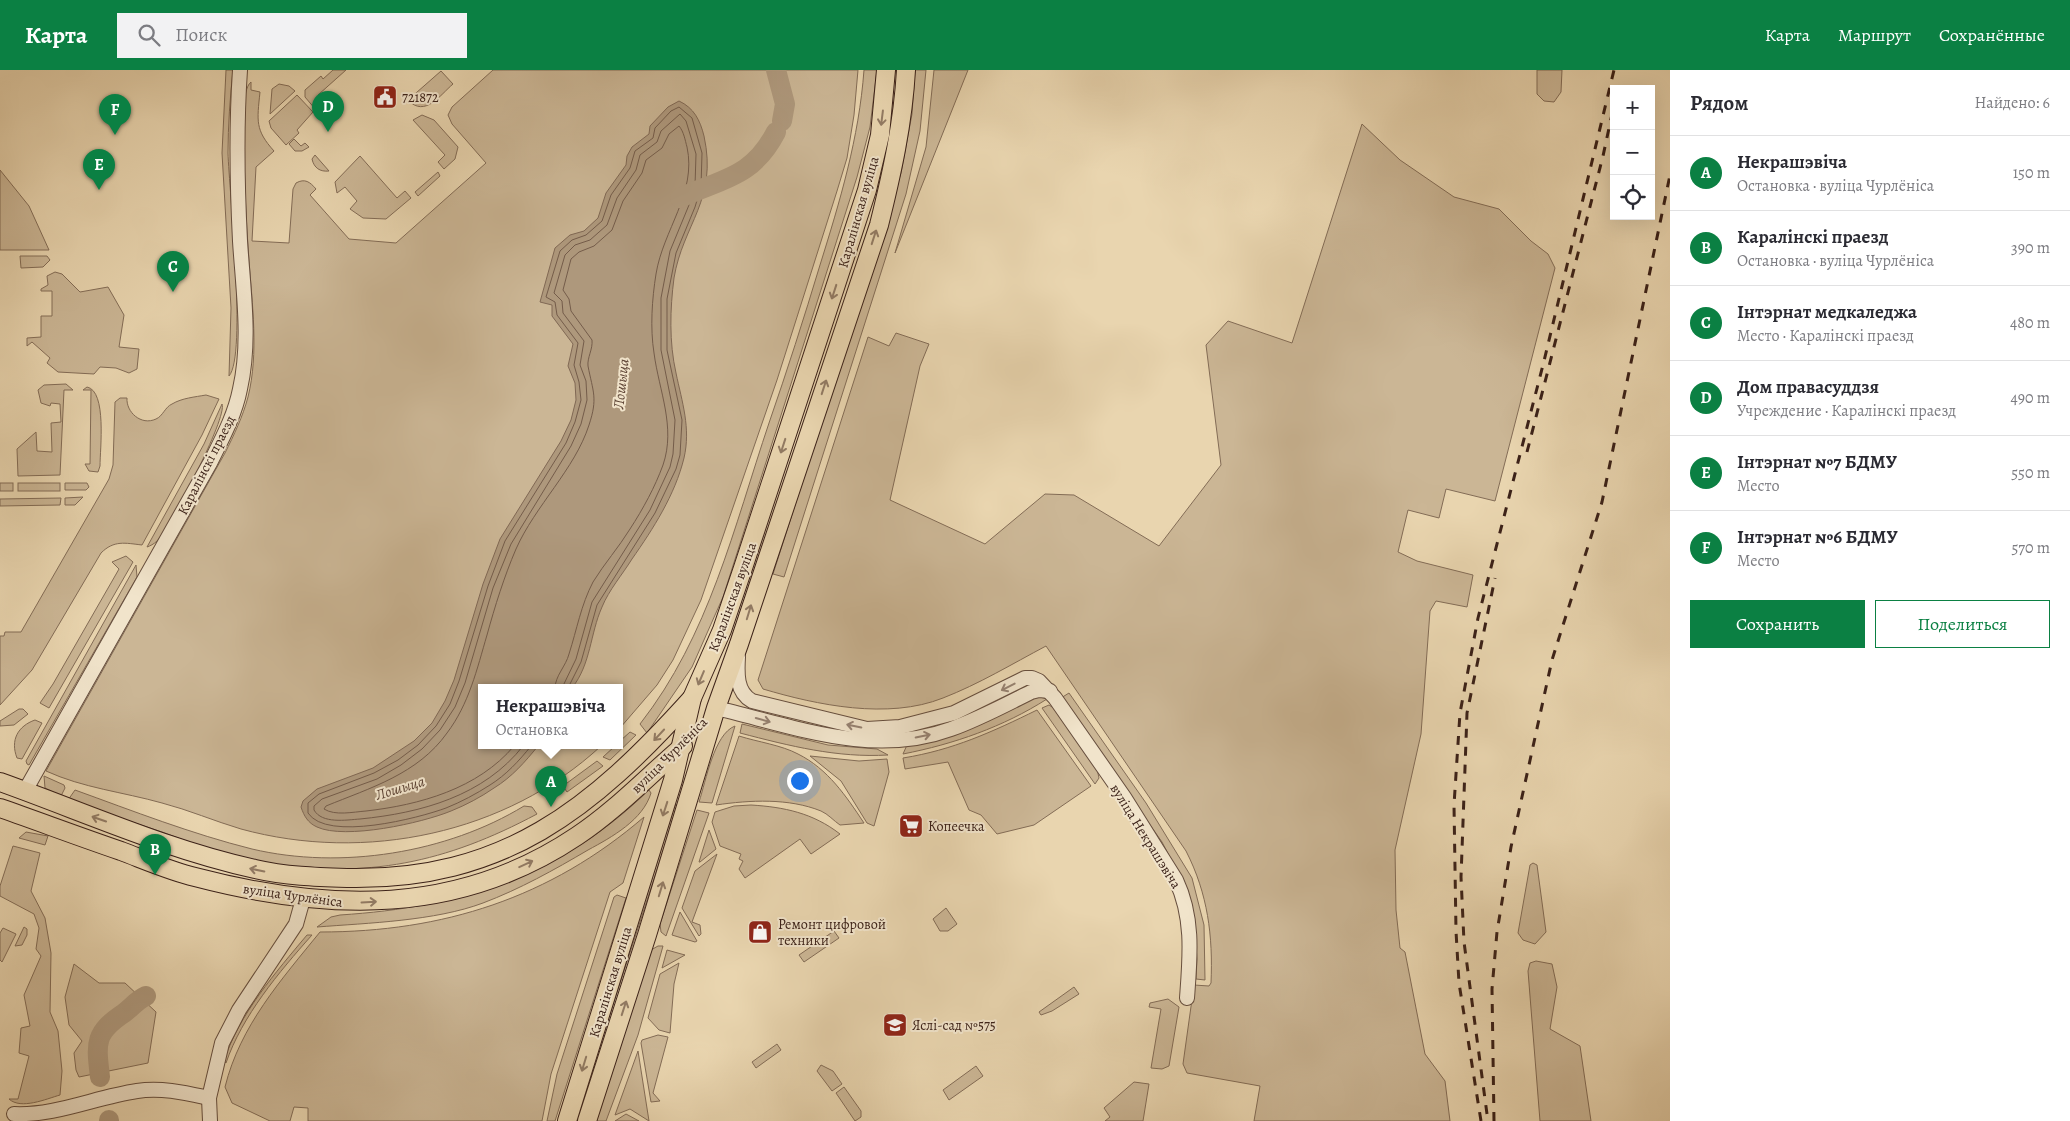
<!DOCTYPE html>
<html lang="ru">
<head>
<meta charset="utf-8">
<style>
  body { margin:0; font-family:Alegreya,serif; background:#f2f2f3; color:#2b2b33 }
  .controls { position:absolute; right:15px; top:15px; display:grid; overflow:hidden; border-radius:0px; box-shadow:0 5px 20px #0002 }
  .controls button { width:45px; height:45px; display:grid; place-items:center; padding:0; border:0; border-bottom:1px solid #e1e1e2; background:#fff; color:#2b2b33; font:25px sans-serif }
  .you { position:absolute; left:799px; top:710px; width:18px; height:18px; margin:-12px; border:4px solid #fff; border-radius:50%; background:#1a73e8; box-shadow:0 0 0 8px #1a73e833 }
  .badge { display:grid; place-items:center; width:32px; height:32px; border-radius:50%; background:#0b8043; color:#fff; font-size:16px; font-weight:700 }
  .pin { position:absolute; translate:-50% -41px; filter:drop-shadow(0 1px 2px #0008) }
  .pin::after { content:''; position:absolute; top:26px; width:18px; height:15px; background:inherit; clip-path:polygon(0 0,100% 0,50% 100%) }
  .popup { position:absolute; left:478px; top:614px; width:145px; height:65px; box-sizing:border-box; display:grid; place-content:center; border-radius:0px; background:#fff; filter:drop-shadow(0 1px 4px #0005); font-size:16px; white-space:nowrap; color:#7c7c81 }
  .popup b { font-size:19px; color:#2b2b33 }
  .popup::after { content:''; position:absolute; left:50%; top:100%; margin-left:-10px; border:10px solid transparent; border-top-color:#fff }
  .list { margin:0; padding:0; list-style:none }
  h2 { display:flex; justify-content:space-between; align-items:center; height:65px; margin:0; padding:0 20px; font-size:21px }
  h2 small { font-size:16px; font-weight:400; color:#7c7c81 }
  .list li { display:grid; grid-template-columns:32px 1fr auto; gap:15px; align-items:center; box-sizing:border-box; height:75px; padding:0 20px; border-top:1px solid #e1e1e2 }
  .list b { display:block; font-size:19px; white-space:nowrap }
  .list p { margin:0; font-size:16px; white-space:nowrap; color:#7c7c81 }
  .list em { font-size:16px; font-style:normal; color:#7c7c81 }
  .actions { display:flex; gap:10px; padding:15px 20px }
  .actions a { flex:1; padding:11px 0; border:1px solid #0b8043; border-radius:0px; text-align:center; font-size:18px; color:#0b8043 }
  .actions .main { background:#0b8043; color:#fff }
  .icon { flex:none; width:28px; height:28px; fill:none; stroke:currentColor; stroke-width:2; stroke-linecap:round; stroke-linejoin:round }
  .map { position:relative; flex:none; width:1670px; height:1051px; overflow:hidden }
  header { display:flex; align-items:center; gap:30px; box-sizing:border-box; height:70px; padding:0 25px; background:#0b8043; color:#fff }
  header strong { font-size:24px }
  nav { display:flex; gap:28px; margin-inline-start:auto; font-size:18px }
  .search { width:350px; height:45px; background:#f2f2f3; display:flex; align-items:center; gap:12px; box-sizing:border-box; padding:0 18px; border-radius:0px; color:#7c7c81; font-size:19px }
  main { display:flex }
  aside { flex:1; background:#fff }
  .map>svg:first-child { display:block }
  .green { fill:#cbb695; stroke:#836c56 }
  .water { fill:#ae987c; stroke:#806854 }
  .lines { fill:none; stroke-linecap:round; stroke-linejoin:round }
  .shore { stroke:#745c4a; stroke-width:1 }
  .river { stroke:#ae987c; stroke-width:20 }
  .minor-casing { stroke:#664e3e; stroke-width:16 }
  .major-casing { stroke:#3b2118; stroke-width:20 }
  .minor { stroke:#f1e4cb; stroke-width:14 }
  .major { stroke:#e9d5af; stroke-width:18 }
  .rail { stroke:#3b2118; stroke-width:3; stroke-dasharray:9 9; stroke-linecap:butt }
  .oneway { stroke:#927b64 }
  .oneway2 { stroke:#968272 }
  .labels { text-anchor:middle; stroke-width:4; stroke-linejoin:round; paint-order:stroke }
  .poi-label { font-size:14px; fill:#3b2118; stroke:#f1e4cb; text-anchor:start }
  .street-label { font-size:14px; fill:#3b2118; stroke:#f1e4cb }
  .water-label { font-size:15px; font-style:italic; fill:#5e4536; stroke:#f1e4cb }
</style>
</head>
<body>
<header>
<strong>Карта</strong>
<div class="search"><svg class="icon" aria-label="search" viewBox="0 0 24 24"><circle cx="10" cy="10" r="6"/><path d="M15 15l6 6"/></svg>Поиск</div>
<nav><a>Карта</a><a>Маршрут</a><a>Сохранённые</a></nav>
</header>
<main>
<div class="map">
<svg width="1670" height="1051" viewBox="0 0 1670 1051">
  <rect width="100%" height="100%" fill="#e9d5af"/>
  <filter id="stains"><feTurbulence type="fractalNoise" baseFrequency=".004" numOctaves="4"/><feColorMatrix values="0 0 0 0 .2 0 0 0 0 .09 0 0 0 0 .02 0 0 0 .5 -.17"/></filter>
  <radialGradient id="worn" r=".72"><stop offset=".6" stop-color="#630" stop-opacity="0"/><stop offset="1" stop-color="#630" stop-opacity=".3"/></radialGradient>
  <g class="green">
    <path d="M226,0H233C230,28 228,56 228,83C229,119 247,286 229,306L231,238L222,83Z"/>
    <path d="M333,0H346L318,25L324,32L316,40L305,27V20L321,6L323,9Z"/>
    <path d="M493,0H858L854,45L847,88L837,121L777,310L701,530L673,590L657,615L620,658V618H482V676H601C506,764 365,793 241,759C214,751 189,740 162,733C123,722 83,718 46,701L225,383C234,365 243,346 248,327C259,283 252,234 249,190C246,150 244,111 244,71C244,58 241,20 251,12V20L260,22C257,51 255,60 274,81L256,97L252,171L289,173L293,119L296,113C305,108 310,112 316,119L310,125L349,169L396,173L486,93L452,54L448,45L452,37Z"/>
    <path d="M864,0H877L870,57L857,107L723,527L692,597L647,663L640,654C709,566 734,457 769,353C787,301 804,248 820,195C840,131 859,68 864,0Z"/>
    <path d="M915,0H926L920,61L906,124L784,507L773,504L901,103L912,44Z"/>
    <path d="M934,0H968L895,183L926,77Z"/>
    <path d="M1537,0H1562L1561,22L1554,32L1544,31L1537,24Z"/>
    <path d="M441,1L453,14C440,25 425,48 408,30Z"/>
    <path d="M279,14L289,16L295,21L270,44L272,19Z"/>
    <path d="M297,25L313,42L297,60L299,63L286,75L271,58L269,51Z"/>
    <path d="M422,45L434,50L458,77L455,89L444,99L438,92L445,85L413,50Z"/>
    <path d="M1362,54L1400,90L1454,127L1499,139L1531,171L1548,184L1555,198L1495,431L1446,419L1439,448L1408,440L1398,482L1417,491L1473,505L1467,537L1436,531L1430,541L1421,664L1395,780L1396,840L1400,878L1405,882L1425,984L1445,1011L1450,1051H1254L1260,1016L1187,1003L1183,994L1194,915L1209,916L1211,913C1213,866 1208,824 1186,781L1046,576C1012,594 979,614 943,628C888,650 817,635 763,619L758,610L868,267L889,276L896,263L929,274L920,296L890,430L985,474L1045,424L1074,425L1159,476L1221,395L1206,275L1228,251L1292,273Z"/>
    <path d="M294,69L301,76L305,73L309,77L302,81H295L289,74Z"/>
    <path d="M315,85L329,101C320,102 314,98 312,89Z"/>
    <path d="M360,86L397,128L405,121L411,128L386,149L363,148L350,139L357,131L345,117L337,123L335,112Z"/>
    <path d="M0,100L29,136L49,180H0Z"/>
    <path d="M438,102L440,106L418,126L415,122Z"/>
    <path d="M20,186H47L50,190L43,197L21,198Z"/>
    <path d="M55,202L62,204L80,222L108,217L124,245L119,277L139,279L137,299L129,303L116,298L100,297L94,304L58,302L47,293L50,288L32,272L27,276V268L41,267V246H52V221H41V219L48,215L47,206Z"/>
    <path d="M66,314L73,320H64L60,405L18,406L17,379L36,362L37,381L52,382L51,353L61,352L60,334L51,333L50,336L41,333L38,320L44,315Z"/>
    <path d="M87,317C107,321 100,379 100,396L98,402L89,401L85,394H90L91,320H83Z"/>
    <path d="M206,325L219,329L202,365L142,475C125,473 114,470 101,483L32,600L0,635V566H4L5,562H21L109,409L113,395L115,332L120,328H127C126,342 141,356 156,349C163,346 165,337 172,334C182,328 195,327 206,325Z"/>
    <path d="M222,334C228,347 169,459 157,471C154,474 150,476 147,477L204,374Z"/>
    <rect x="0" y="413" width="13" height="8"/>
    <rect x="18" y="413" width="42" height="8"/>
    <path d="M65,413H87L89,417L86,420H65Z"/>
    <path d="M83,427L75,435H65V428Z"/>
    <path d="M61,428L60,435L0,436V429Z"/>
    <path d="M126,486L133,492L49,638L40,633L53,614L119,499L112,492Z"/>
    <path d="M136,495L137,507L29,695L27,694L26,691Z"/>
    <path d="M1069,623L1146,733L1192,808L1204,855L1205,910L1196,909L1197,889L1194,850L1178,803L1162,772L1061,628Z"/>
    <path d="M1037,626L1047,629C1003,657 954,674 903,684L907,675Z"/>
    <path d="M1049,635L1055,639L1097,699L1099,708L1095,714L1042,638Z"/>
    <path d="M19,639H23L28,644L14,655L0,656V651Z"/>
    <path d="M1037,640L1091,716L1034,755L997,764L981,745L969,740L948,692L905,699L903,688C953,680 992,662 1037,640Z"/>
    <path d="M35,650L42,653L22,689L17,688C10,670 18,656 35,650Z"/>
    <path d="M742,654L828,675L877,679L888,685C837,688 790,676 740,663Z"/>
    <path d="M735,656L712,733L699,732C706,711 714,664 735,656Z"/>
    <path d="M630,662L636,665L610,690L603,687L615,676H620V671Z"/>
    <path d="M739,666C758,672 781,675 798,684C828,699 846,726 864,753L840,755C834,751 828,744 821,741C789,728 750,730 716,735Z"/>
    <path d="M810,686L859,691L887,689L889,702L874,756L867,753L841,711Z"/>
    <path d="M597,691L603,696L567,722L563,716Z"/>
    <path d="M44,706L64,715L65,718L61,726L45,718Z"/>
    <path d="M75,720C133,741 192,764 252,779C341,800 447,783 524,736L532,737L537,744C445,793 368,809 263,793C228,788 195,774 162,762C130,751 99,742 68,730Z"/>
    <path d="M649,720L651,723C643,750 612,767 588,780C554,800 520,819 483,833C435,851 368,853 317,857L331,847L340,845C462,837 559,807 649,720Z"/>
    <path d="M675,735H678L586,1018L585,1016Z"/>
    <path d="M751,735C784,737 813,743 840,764L811,784L800,769L745,808L739,799L743,791L739,789L741,784L720,776L712,752L715,742L734,736Z"/>
    <path d="M697,740L709,743L666,866L661,862L660,854Z"/>
    <path d="M644,747L623,813L610,822L551,1004L542,1051H308V1038L294,1037L290,1051H270L232,1033L225,1017C240,956 281,910 320,862C443,862 550,828 644,747Z"/>
    <path d="M709,760L716,779L700,792H699Z"/>
    <path d="M26,762L48,766L45,775L19,768Z"/>
    <path d="M13,776L40,783L31,821L45,848L51,883L50,942L58,961L62,1001L60,1025C46,1029 21,1040 9,1029H18L29,986L19,983L21,958L30,956L24,925L41,886L36,879L39,858L34,844L0,826V816Z"/>
    <path d="M717,784L692,852L700,855L701,864L699,866L682,838L695,801Z"/>
    <path d="M1533,793L1537,795L1546,862L1535,874L1523,870L1518,863L1530,795Z"/>
    <path d="M617,825L626,828L555,1051H547L557,1004L614,827Z"/>
    <path d="M946,838L957,854L948,861H940L933,849Z"/>
    <path d="M680,842L697,871L695,872L672,865Z"/>
    <path d="M24,857L27,859V865L22,875L15,876Z"/>
    <path d="M3,858L16,864L2,892L0,890V863Z"/>
    <path d="M834,861L839,868L804,892L799,885Z"/>
    <path d="M307,865H312C279,902 242,946 226,993L224,991C239,944 276,902 307,865Z"/>
    <path d="M658,876H663L638,965L606,1051H596L651,880Z"/>
    <path d="M667,880L685,885L662,898Z"/>
    <path d="M1536,891L1552,894L1557,917L1550,959L1580,976L1591,1051H1540L1528,901L1530,893Z"/>
    <path d="M679,893L674,914L670,963L659,960L648,948L660,904Z"/>
    <path d="M74,894L99,913H125L156,942L148,993L79,1007L76,1000L74,983L82,971L69,955L65,927Z"/>
    <path d="M1074,917L1079,924L1052,941L1041,945L1039,942Z"/>
    <path d="M1168,929L1179,937L1169,996L1162,999L1151,998L1161,939L1149,937L1150,933Z"/>
    <path d="M658,965L668,967L653,1023L660,1031L651,1032L641,973L642,970Z"/>
    <path d="M777,974L781,980L756,998L752,992Z"/>
    <path d="M638,981L649,1051L630,1039L615,1045Z"/>
    <path d="M821,995L833,1001L842,1014L832,1021L817,1001Z"/>
    <path d="M976,996L983,1006L949,1030L943,1020Z"/>
    <path d="M1134,1012L1149,1014L1143,1051H1105L1110,1047L1104,1038Z"/>
    <path d="M844,1017L861,1041V1047L855,1051L836,1023Z"/>
    <path d="M626,1044L639,1051H615Z"/>
  </g>
  <path class="water" d="M679,31C694,38 700,50 704,66C718,130 683,154 674,208C670,239 669,272 676,303C682,332 691,358 684,388C675,425 653,459 632,489C622,505 609,520 602,537C590,564 591,594 572,618H482V676H538C525,692 512,707 494,718C481,727 466,735 451,741C422,753 345,770 317,757C308,753 304,746 301,737L303,731L317,719L373,698L414,671L432,653L445,631L454,610L483,514L500,469L561,371L571,350L576,330L575,313L568,296L573,274L552,246V235L540,232L555,178L570,165L584,161L598,148L606,123L626,95L627,86L632,77L649,64L650,56L668,37Z"/>
  <g class="lines">
    <g class="shore">
      <path d="M514,676C478,719 419,735 366,741C353,742 335,746 324,739L326,736C370,718 418,704 447,663C469,634 477,599 487,565C495,536 504,507 516,479C535,436 575,399 589,355C598,328 593,322 588,296C587,288 593,279 592,270L571,241L569,229L563,220L571,189L579,182L594,176L612,160L623,131L642,103L646,90L662,78L669,64L679,56C684,62 685,70 687,77C697,123 663,160 656,204C652,229 650,258 654,283C659,321 676,357 663,395C655,417 643,439 630,459C619,477 604,494 593,512C581,535 577,559 569,584C566,596 555,606 555,618"/>
      <path d="M523,676C484,726 421,743 360,749C346,750 322,754 314,740V736L322,729L377,709L401,695L422,679L440,660L455,637L465,613L493,518L511,474L571,376L581,354L587,330L586,311L580,295L584,271L563,243L562,231L554,223L565,185L575,175L590,170L607,155L617,128L636,100L640,85L657,72L661,61L680,44L686,51L696,84L695,116L689,135L670,181L661,228V280L675,350L673,384L670,397L650,440L592,532L576,589L562,618"/>
      <path d="M531,676C519,691 506,705 490,715C476,724 461,732 446,738C419,748 327,772 308,743V733L319,724L374,703L398,690L418,675L436,656L450,634L459,611L488,516L505,471L566,373L575,352L581,330L579,312L574,295L578,273L557,245L555,232L546,227L560,181L572,170L586,165L602,151L611,125L630,98L635,81L653,68L655,58L671,41L679,37L692,48L702,83L701,117L695,137L676,183L667,229V280L682,350L680,385L676,399L655,443L597,535L581,592L568,618"/>
    </g>
    <g class="river">
      <path d="M776,0L785,34L782,51"/>
      <path d="M680,128C723,108 752,108 776,62"/>
      <path d="M100,1007C96,973 94,963 124,943C132,937 137,930 146,926"/>
      <path d="M109,1050V1051"/>
    </g>
    <defs>
      <g id="minor">
        <path d="M738,587C737,603 736,622 752,631L867,659L900,657L954,643L1025,608H1032L1039,611L1055,628L1124,727L1176,810C1194,848 1190,887 1187,928"/>
        <path d="M716,638C793,656 872,688 951,659C979,649 1005,635 1031,622L1039,620L1050,621"/>
        <path d="M25,721L210,393C222,369 235,345 240,319C251,271 243,219 240,171C237,112 236,58 240,0"/>
        <path d="M14,1044C55,1046 96,1027 137,1021C161,1017 186,1023 209,1028"/>
        <path d="M210,1051L209,1028L222,973L239,940L296,854L303,829"/>
      </g>
      <g id="major">
        <path d="M0,712C84,742 168,780 255,799C285,806 316,807 347,808C504,811 592,739 692,628"/>
        <path d="M0,738C40,752 80,767 121,781C145,790 170,801 195,807C329,842 458,846 577,766C616,740 648,706 683,676"/>
        <path d="M567,1051L673,710L692,628L722,560L743,498L867,120L880,65L886,0"/>
        <path d="M587,1051L647,865L716,638L739,574L879,155C892,103 903,53 906,0"/>
      </g>
    </defs>
    <use href="#minor" class="minor-casing"/>
    <use href="#major" class="major-casing"/>
    <use href="#minor" class="minor"/>
    <use href="#major" class="major"/>
    <g class="rail">
      <path d="M1527,382L1603,86L1614,35"/>
      <path d="M1487,1044L1464,872L1461,807L1467,643L1495,508"/>
      <path d="M1481,1051L1459,913L1456,861L1454,735L1460,643L1478,548L1544,291L1614,0"/>
      <path d="M1494,1051L1492,919L1497,862L1511,777L1552,590L1602,432L1670,105"/>
    </g>
  </g>
  <defs><path id="oneway-shaft" d="M-6 0H5M1.5-3L5.5 0L1.5 3" fill="none" stroke-width="1.6" stroke-linecap="round" stroke-linejoin="round" transform="scale(1.25)"/></defs>
  <g class="oneway">
    <use href="#oneway-shaft" transform="translate(882 48) rotate(97)"/>
    <use href="#oneway-shaft" transform="translate(874 167) rotate(-72)"/>
    <use href="#oneway-shaft" transform="translate(834 222) rotate(108)"/>
    <use href="#oneway-shaft" transform="translate(824 317) rotate(-72)"/>
    <use href="#oneway-shaft" transform="translate(783 376) rotate(108)"/>
    <use href="#oneway-shaft" transform="translate(749 542) rotate(-73)"/>
    <use href="#oneway-shaft" transform="translate(701 608) rotate(113)"/>
    <use href="#oneway-shaft" transform="translate(659 665) rotate(133)"/>
    <use href="#oneway-shaft" transform="translate(665 739) rotate(108)"/>
    <use href="#oneway-shaft" transform="translate(99 749) rotate(-161)"/>
    <use href="#oneway-shaft" transform="translate(526 794) rotate(-25)"/>
    <use href="#oneway-shaft" transform="translate(257 800) rotate(-168)"/>
    <use href="#oneway-shaft" transform="translate(661 819) rotate(-73)"/>
    <use href="#oneway-shaft" transform="translate(369 832) rotate(-3)"/>
    <use href="#oneway-shaft" transform="translate(624 938) rotate(-72)"/>
    <use href="#oneway-shaft" transform="translate(584 994) rotate(107)"/>
  </g>
  <g class="oneway2">
    <use href="#oneway-shaft" transform="translate(1008 617) rotate(153)"/>
    <use href="#oneway-shaft" transform="translate(763 650) rotate(16)"/>
    <use href="#oneway-shaft" transform="translate(854 656) rotate(-168)"/>
    <use href="#oneway-shaft" transform="translate(923 666) rotate(-12)"/>
  </g>
  <defs>
    <symbol id="civic-square" viewBox="-11 -11 22 22"><rect x="-9" y="-9" width="18" height="18" rx="4" fill="#8f2418" stroke="#f1e4cb"/><path d="M-.6-6.5H3V-4.5H.6V-3L4-1V1h2V6H-6V1h2V-1L-.6-3ZM-1.2 2.5V6h2.4V2.5Z" fill="#fff"/></symbol>
    <symbol id="supermarket-square" viewBox="-11 -11 22 22"><rect x="-9" y="-9" width="18" height="18" rx="4" fill="#8f2418" stroke="#f1e4cb"/><path d="M-6-5.5h2.5l.6 2H6L4.5 2H-2.5L-4.4-4H-6ZM-1.5 3.2a1.3 1.3 0 1 0 .1 0ZM3 3.2a1.3 1.3 0 1 0 .1 0Z" fill="#fff"/></symbol>
    <symbol id="shop-square" viewBox="-11 -11 22 22"><rect x="-9" y="-9" width="18" height="18" rx="4" fill="#8f2418" stroke="#f1e4cb"/><path d="M-5-2.5h2.3a2.7 3.5 0 0 1 5.4 0H5L5.5 6h-11ZM-1.5-2.5h3a1.5 2.3 0 0 0-3 0Z" fill="#fff"/></symbol>
    <symbol id="school-square" viewBox="-11 -11 22 22"><rect x="-9" y="-9" width="18" height="18" rx="4" fill="#8f2418" stroke="#f1e4cb"/><path d="M0-5L7-2L0 1L-7-2ZM-4 1L0 2.5L4 1V4Q0 6-4 4Z" fill="#fff"/></symbol>
  </defs>
  <g fill-rule="evenodd">
    <use href="#civic-square" x="371" y="13" width="28" height="28"/>
    <use href="#supermarket-square" x="897" y="742" width="28" height="28"/>
    <use href="#shop-square" x="746" y="848" width="28" height="28"/>
    <use href="#school-square" x="881" y="941" width="28" height="28"/>
  </g>
  <g class="labels">
    <g class="poi-label">
      <text x="402" y="32">721872</text>
      <text x="928" y="761">Копеечка</text>
      <text x="778" y="859">Ремонт цифровой<tspan x="778" dy="16">техники</tspan></text>
      <text x="912" y="960">Яслі-сад №575</text>
    </g>
    <g class="street-label">
      <text transform="translate(858 142) rotate(-74)" y="5">Каралінская вуліца</text>
      <text transform="translate(206 395) rotate(-63)" y="5">Каралінскі праезд</text>
      <text transform="translate(732 527) rotate(-70)" y="5">Каралінская вуліца</text>
      <text transform="translate(669 685) rotate(-45)" y="5">вуліца Чурлёніса</text>
      <text transform="translate(1146 766) rotate(58)" y="5">вуліца Некрашэвіча</text>
      <text transform="translate(293 825) rotate(8)" y="5">вуліца Чурлёніса</text>
      <text transform="translate(610 912) rotate(-73)" y="5">Каралінская вуліца</text>
    </g>
    <g class="water-label">
      <text transform="translate(621 314) rotate(-84)" y="5">Лошыца</text>
      <text transform="translate(400 718) rotate(-17)" y="5">Лошыца</text>
    </g>
  </g>
  <rect width="100%" height="100%" filter="url(#stains)"/>
  <rect width="100%" height="100%" fill="url(#worn)"/>
</svg>
<div class="controls">
<button>+</button>
<button>−</button>
<button><svg class="icon" aria-label="locate" viewBox="0 0 24 24"><circle cx="12" cy="12" r="6"/><path d="M12 2v4M12 18v4M2 12h4M18 12h4"/></svg></button>
</div>
<div class="you"></div>
<div class="pin badge" style="left:551px;top:737px">A</div>
<div class="popup"><b>Некрашэвіча</b>Остановка</div>
<div class="pin badge" style="left:155px;top:805px">B</div>
<div class="pin badge" style="left:173px;top:222px">C</div>
<div class="pin badge" style="left:328px;top:62px">D</div>
<div class="pin badge" style="left:99px;top:120px">E</div>
<div class="pin badge" style="left:115px;top:65px">F</div>
</div>
<aside>
<h2>Рядом<small>Найдено: 6</small></h2>
<ul class="list">
<li><span class="badge">A</span><div><b>Некрашэвіча</b><p>Остановка · вуліца Чурлёніса</p></div><em>150 m</em></li>
<li><span class="badge">B</span><div><b>Каралінскі праезд</b><p>Остановка · вуліца Чурлёніса</p></div><em>390 m</em></li>
<li><span class="badge">C</span><div><b>Інтэрнат медкаледжа</b><p>Место · Каралінскі праезд</p></div><em>480 m</em></li>
<li><span class="badge">D</span><div><b>Дом правасуддзя</b><p>Учреждение · Каралінскі праезд</p></div><em>490 m</em></li>
<li><span class="badge">E</span><div><b>Інтэрнат №7 БДМУ</b><p>Место</p></div><em>550 m</em></li>
<li><span class="badge">F</span><div><b>Інтэрнат №6 БДМУ</b><p>Место</p></div><em>570 m</em></li>
</ul>
<div class="actions"><a class="main">Сохранить</a><a>Поделиться</a></div>
</aside>
</main>
</body>
</html>
